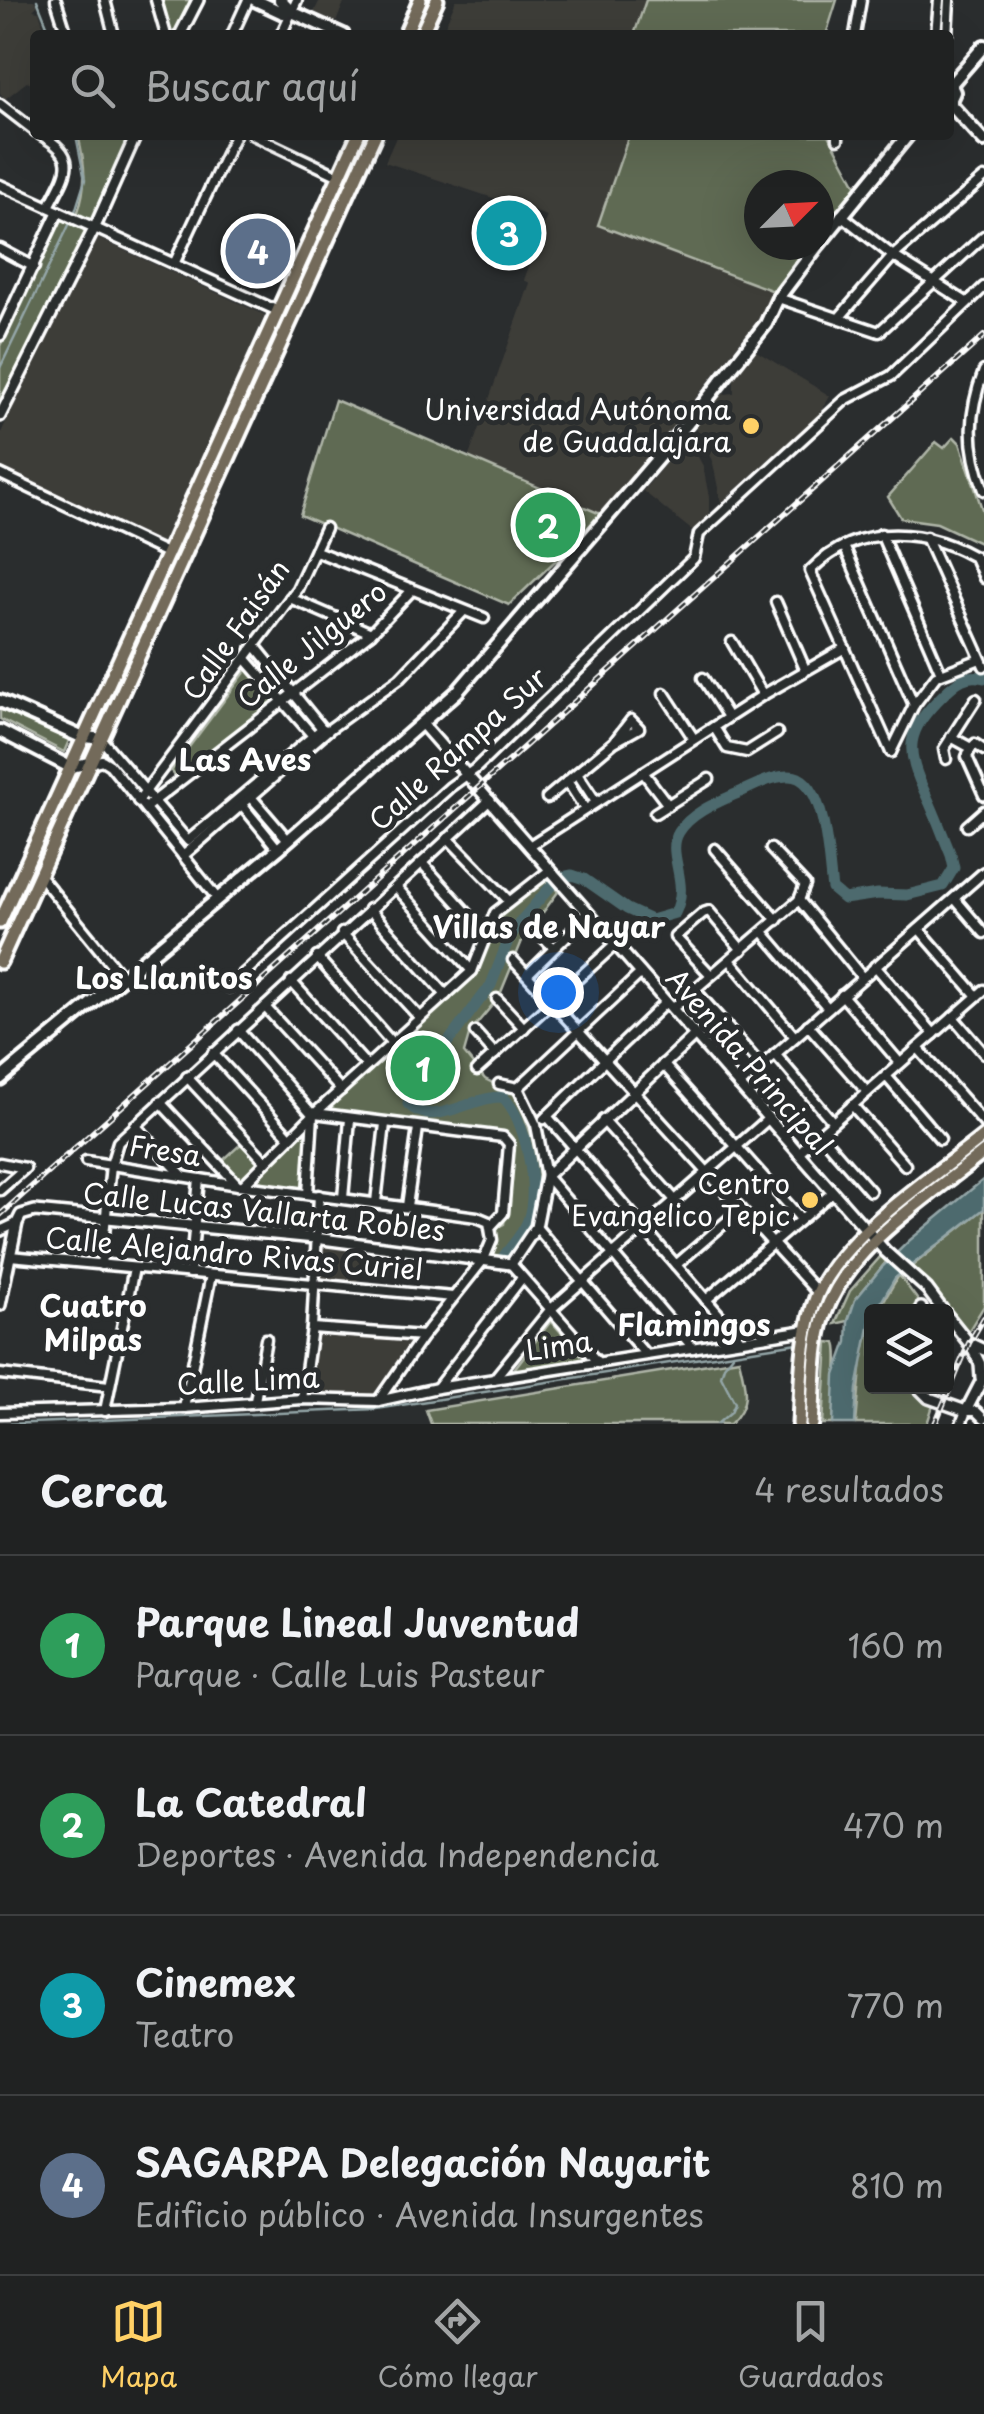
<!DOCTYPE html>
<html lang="es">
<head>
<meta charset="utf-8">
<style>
  body { margin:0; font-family:"Playpen Sans",sans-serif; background:#2d2f2f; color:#f1f3f6 }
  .controls { position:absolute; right:30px; bottom:30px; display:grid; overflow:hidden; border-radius:10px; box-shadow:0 10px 40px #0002 }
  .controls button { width:90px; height:90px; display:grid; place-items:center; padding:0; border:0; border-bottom:2px solid #3d3f40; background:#202222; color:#f1f3f6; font:50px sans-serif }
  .compass { position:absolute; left:744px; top:170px; width:90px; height:90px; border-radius:50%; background:#202222; box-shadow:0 10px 40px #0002; rotate:66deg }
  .you { position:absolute; left:558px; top:992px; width:35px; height:35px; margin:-25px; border:8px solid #fff; border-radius:50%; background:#1a73e8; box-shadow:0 0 0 15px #1a73e833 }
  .badge { display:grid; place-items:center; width:65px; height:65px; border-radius:50%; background:#ffd166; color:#fff; font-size:32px; font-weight:700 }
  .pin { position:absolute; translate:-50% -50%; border:5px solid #fff; box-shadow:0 2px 10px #0006 }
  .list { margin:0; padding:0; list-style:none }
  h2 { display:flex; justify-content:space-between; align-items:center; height:130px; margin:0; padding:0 40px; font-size:42px }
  h2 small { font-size:32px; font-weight:400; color:#a2a4a5 }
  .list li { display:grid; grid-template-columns:65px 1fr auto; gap:30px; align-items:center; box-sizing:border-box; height:180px; padding:0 40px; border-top:2px solid #3d3f40 }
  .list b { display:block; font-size:38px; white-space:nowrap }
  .list p { margin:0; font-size:32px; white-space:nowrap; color:#a2a4a5 }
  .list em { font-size:32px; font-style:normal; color:#a2a4a5 }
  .icon { flex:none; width:55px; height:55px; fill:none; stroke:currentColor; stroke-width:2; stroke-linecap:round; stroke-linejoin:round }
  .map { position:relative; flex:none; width:984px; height:1424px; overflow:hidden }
  .search { position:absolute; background:#202222; box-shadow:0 10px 40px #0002; left:30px; right:30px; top:30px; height:110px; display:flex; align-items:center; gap:25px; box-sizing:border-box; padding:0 35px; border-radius:10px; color:#a2a4a5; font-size:38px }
  .sheet { height:850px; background:#202222 }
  nav { display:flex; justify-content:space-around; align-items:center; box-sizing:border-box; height:140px; border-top:2px solid #3d3f40; background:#202222; font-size:28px; color:#a2a4a5 }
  nav a { display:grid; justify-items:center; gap:5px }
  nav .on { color:#ffd166 }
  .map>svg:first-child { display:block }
  .built { fill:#3e3d39 }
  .green { fill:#5f6b52; stroke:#afb5a8; stroke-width:2.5 }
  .water { fill:#4d6b6e; stroke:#94a6a8; stroke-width:2.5 }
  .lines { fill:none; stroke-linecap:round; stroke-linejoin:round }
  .stream { stroke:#94a6a8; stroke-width:2.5 }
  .river { stroke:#4d6b6e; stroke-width:11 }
  .minor-casing { stroke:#fff; stroke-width:15 }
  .tertiary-casing { stroke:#fff; stroke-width:16 }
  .secondary-casing { stroke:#fff; stroke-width:18 }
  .primary-casing { stroke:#fff; stroke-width:19 }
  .trunk-casing { stroke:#fff; stroke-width:19 }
  .minor { stroke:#2a2d2e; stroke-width:8 }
  .tertiary { stroke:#2a2d2e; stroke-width:9 }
  .secondary { stroke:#2a2d2e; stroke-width:10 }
  .primary { stroke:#736b5a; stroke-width:11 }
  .trunk { stroke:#736b5a; stroke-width:11 }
  .rail-casing { stroke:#fff; stroke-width:6 }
  .rail { stroke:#2a2d2e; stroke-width:2.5; stroke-dasharray:8; stroke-linecap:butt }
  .poi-dot { fill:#ffd166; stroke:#2a2d2e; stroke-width:4 }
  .labels { text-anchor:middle; stroke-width:10; stroke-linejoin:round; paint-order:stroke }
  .poi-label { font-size:28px; fill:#fff; stroke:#2a2d2e; text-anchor:end }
  .street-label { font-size:28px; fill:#fff; stroke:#2a2d2e }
  .neighbourhood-label { font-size:30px; font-weight:bold; fill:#fff; stroke:#2a2d2e }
</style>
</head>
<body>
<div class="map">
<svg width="984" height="1424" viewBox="0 0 984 1424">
  <rect width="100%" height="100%" fill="#2a2d2e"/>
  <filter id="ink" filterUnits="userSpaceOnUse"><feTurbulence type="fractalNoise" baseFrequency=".01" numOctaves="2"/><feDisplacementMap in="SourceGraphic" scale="20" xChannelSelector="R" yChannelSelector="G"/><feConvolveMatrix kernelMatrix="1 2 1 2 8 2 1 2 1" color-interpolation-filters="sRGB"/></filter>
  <g filter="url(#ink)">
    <g class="built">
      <path d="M0,0H34L38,5L33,10L39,11L46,35H35V90L28,81L5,99L0,93Z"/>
      <path d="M320,0H345L336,22L314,12Z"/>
      <path d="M456,0H646L634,35H441Z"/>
      <path d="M397,135H629L599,225L779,293L603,515L468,459L530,283L524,280L547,216L385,162Z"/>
      <path d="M93,236L265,315L164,546L0,470V435Z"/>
      <path d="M753,349L830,396L820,414L721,503L713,463L694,424L716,395L734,393V375Z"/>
      <path d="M687,437L703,466L709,497V516L694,532L643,491Z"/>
      <path d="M320,1246L360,1250L357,1284L318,1283Z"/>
      <path d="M319,1334L416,1341L373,1398L306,1395Z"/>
    </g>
    <g class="green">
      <path d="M161,0H195L177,35L170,33Z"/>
      <path d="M646,0H837L826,35H634Z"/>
      <path d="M78,135H132L93,223L77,215C87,185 86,166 78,135Z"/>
      <path d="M629,135H829L858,189L819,240V185H759V245H815L779,293L598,225Z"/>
      <path d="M62,219L87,231L0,408V346Z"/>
      <path d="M335,400L603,515L562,563L555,561L509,605L300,515Z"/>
      <path d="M954,437L960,443L984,515V545L937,523L901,518L888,497L936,442L944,448Z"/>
      <path d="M249,667L276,699L177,778L171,771Z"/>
      <path d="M0,706L71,736L64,752L0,719Z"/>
      <path d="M549,879L558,892L522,941L499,997L470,1032L464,1053L485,1079L517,1095C544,1167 550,1193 512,1262L491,1258L498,1227L504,1224L514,1144L510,1136L329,1113L328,1106L475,975L497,920L507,907Z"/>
      <path d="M311,1125L305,1189L252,1182Z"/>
      <path d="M243,1142L259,1161L238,1183L220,1163Z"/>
      <path d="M984,1209V1306L963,1340L947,1323L946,1312L938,1311L907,1270Z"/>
      <path d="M881,1256L886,1262L855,1300L848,1321L835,1324L850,1291Z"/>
      <path d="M899,1275L926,1311L877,1312Z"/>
      <path d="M551,1321L586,1361L511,1373Z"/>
      <path d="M871,1323L872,1386L939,1387L927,1424H856L862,1358Z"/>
      <path d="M828,1342L836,1343C841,1356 834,1406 833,1424H823Z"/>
      <path d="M739,1359C745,1385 752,1404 730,1424H431L426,1410Z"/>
    </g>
    <path class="water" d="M984,1179V1209L895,1278L876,1311L872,1312L857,1389L855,1424H833L835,1375L847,1342L848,1321L855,1300L882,1267L910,1240Z"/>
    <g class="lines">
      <g class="stream">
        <path d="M37,0L51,35"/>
        <path d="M74,215L85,180L76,135"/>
        <path d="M0,368L70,223"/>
        <path d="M6,1424L376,1409L798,1343"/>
        <path d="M717,1424L731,1412L735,1403L721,1376L724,1366L733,1355"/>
      </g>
      <path class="river" d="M499,1263C508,1249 525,1233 529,1217C538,1185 526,1120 503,1097C473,1095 434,1130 408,1104L409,1094L491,985L508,941L519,923L558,878L572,875L584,879L627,909L651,920L675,913C691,882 665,854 679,832C691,813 716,803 736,794C752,787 769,777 787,776C827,773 828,863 832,889L844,899L878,894L907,895L943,886L954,868L951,855C943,836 936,816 927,797C904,749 905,732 944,694C956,682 967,673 984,678"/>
      <defs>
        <g id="minor">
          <path d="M56,0L67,35"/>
          <path d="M105,0L114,35"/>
          <path d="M156,0L166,35"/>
          <path d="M232,35L248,0"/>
          <path d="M281,35L297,0"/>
          <path d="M855,35L861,0"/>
          <path d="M936,35L939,0"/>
          <path d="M947,35L949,0"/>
          <path d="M0,104L35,131"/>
          <path d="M41,135C82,158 65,174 49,207"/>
          <path d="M253,135L339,176"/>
          <path d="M838,139V135"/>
          <path d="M0,185L278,311"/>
          <path d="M841,215L893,256L966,302"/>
          <path d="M0,249L34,267"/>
          <path d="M174,264L235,135"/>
          <path d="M778,298L879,332L984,236"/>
          <path d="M839,318L893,256L984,178"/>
          <path d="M984,371C968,413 967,447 984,490"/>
          <path d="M0,474L169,554"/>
          <path d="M881,534L941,673"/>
          <path d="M926,537L984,666"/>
          <path d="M844,546L914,705"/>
          <path d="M316,551L484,618"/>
          <path d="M975,557L984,578"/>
          <path d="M290,598L371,633"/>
          <path d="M776,602L805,669"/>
          <path d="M732,642L763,695"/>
          <path d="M256,647L324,731"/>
          <path d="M246,659L315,738"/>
          <path d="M703,678L728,717"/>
          <path d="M664,693L694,739"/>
          <path d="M714,727L727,748L747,752L777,733"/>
          <path d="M951,737L971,748L975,744L984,750"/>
          <path d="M101,739L188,841L313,736L322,729L328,730"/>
          <path d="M971,748L967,757L984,795"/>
          <path d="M891,752L810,571C859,520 930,528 984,563"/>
          <path d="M891,752L914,705L936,676L980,659"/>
          <path d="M946,759L944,749L976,699"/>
          <path d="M90,763L102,760L110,765L217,898"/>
          <path d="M643,772L668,805"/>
          <path d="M577,773L596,802"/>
          <path d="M567,781L585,809"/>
          <path d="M252,798L288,840"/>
          <path d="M547,798L614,742L639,728L631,720L614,742"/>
          <path d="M138,801L297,589L325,528"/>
          <path d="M243,806L278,849"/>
          <path d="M145,808L371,633L412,590"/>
          <path d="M655,813L709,779"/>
          <path d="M967,826L984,811"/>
          <path d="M448,838L509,901"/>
          <path d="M529,846L763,695L845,648"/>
          <path d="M715,849L777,920"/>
          <path d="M771,849L805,885L799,900"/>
          <path d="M183,856L328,730L400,678L464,611"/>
          <path d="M422,863L487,935"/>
          <path d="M40,876L122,977"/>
          <path d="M396,887L472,971"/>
          <path d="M955,899L984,933"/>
          <path d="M369,909L446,995"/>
          <path d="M532,926L554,948"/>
          <path d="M919,929L977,996"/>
          <path d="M342,933L420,1018"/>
          <path d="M764,933L828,1008"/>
          <path d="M317,957L392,1043"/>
          <path d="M513,960L818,1293"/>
          <path d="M730,960L795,1037"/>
          <path d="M875,966L934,1034"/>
          <path d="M527,975L589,914"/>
          <path d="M711,975L675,937L703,913L709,911L742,950"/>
          <path d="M291,981L367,1066"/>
          <path d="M229,987L450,787L475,769L694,558L699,534L845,400L891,376L984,287"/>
          <path d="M695,990L761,1066"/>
          <path d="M842,995L900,1063"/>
          <path d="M497,999L524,1028"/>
          <path d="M265,1007L341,1090"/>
          <path d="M672,1009L799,900L862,977"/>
          <path d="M953,1017L984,1053"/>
          <path d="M808,1025L867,1092"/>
          <path d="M238,1030L313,1115L308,1194"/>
          <path d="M475,1032L495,1054"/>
          <path d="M918,1048L984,1123"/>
          <path d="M213,1053L290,1137"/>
          <path d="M775,1054L833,1122"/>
          <path d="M663,1064L801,1219"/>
          <path d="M477,1070L616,944"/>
          <path d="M886,1076L940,1139"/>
          <path d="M187,1077L265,1161"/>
          <path d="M499,1084L518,1088L536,1125L546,1176L693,1348"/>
          <path d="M739,1086L984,872"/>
          <path d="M518,1088L641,973"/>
          <path d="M160,1102L238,1185"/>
          <path d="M852,1105L905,1165"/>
          <path d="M315,1113L503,1137L509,1144L503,1213L491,1226"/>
          <path d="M547,1116L741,1340"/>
          <path d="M544,1119L666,1002"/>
          <path d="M603,1120L675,1200"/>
          <path d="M135,1125L183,1176"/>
          <path d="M820,1134L870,1191"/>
          <path d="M798,1153L984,990"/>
          <path d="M86,1161L238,1185L477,1217L489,1222L492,1240L484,1259L423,1336L378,1401"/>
          <path d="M0,1163L25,1168"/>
          <path d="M243,1185L313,1115L472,971L495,913L550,870"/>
          <path d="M0,1190L25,1168"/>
          <path d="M343,1198L350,1119"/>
          <path d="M376,1202L385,1124"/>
          <path d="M407,1206L418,1128"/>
          <path d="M536,1227L645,1354"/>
          <path d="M0,1231L17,1223"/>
          <path d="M10,1256L453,1297"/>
          <path d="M511,1264L598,1363"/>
          <path d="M101,1265L111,1165L118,1142L490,800"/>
          <path d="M676,1265L741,1209"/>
          <path d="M190,1273L199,1179"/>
          <path d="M706,1300L833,1192"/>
          <path d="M312,1328L423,1336"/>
          <path d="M0,1374L109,1386"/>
          <path d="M494,1379L550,1310L768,1119"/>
          <path d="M437,1388L522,1278"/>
          <path d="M302,1399L312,1328L319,1195"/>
          <path d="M255,1401L266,1339"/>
          <path d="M184,1408L211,1275"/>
          <path d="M105,1411L134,1268"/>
          <path d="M0,1413L184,1408L302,1399L378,1401L437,1388L806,1330"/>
          <path d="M961,1424L966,1411H976L984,1419"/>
        </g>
        <g id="tertiary">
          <path d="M180,35L198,0"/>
          <path d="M0,335L58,212"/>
          <path d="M0,416L95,227L136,135"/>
          <path d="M423,725L833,1192L886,1252L927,1289L944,1312"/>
          <path d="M0,1305L17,1223L21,1215L35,1211L315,1238L511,1264L536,1227L546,1176L695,1035"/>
          <path d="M921,1312V1308"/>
          <path d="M946,1314L969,1343L984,1350"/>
          <path d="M970,1344L980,1364L981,1378"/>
          <path d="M917,1386L929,1398L966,1411L984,1376"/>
        </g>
        <g id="secondary">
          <path d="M255,0L283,13L292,12L343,35"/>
          <path d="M280,0L292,12"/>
          <path d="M949,82L954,92L949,103L984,141"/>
          <path d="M951,84L984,46"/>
          <path d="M819,244L908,135"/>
          <path d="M0,701L79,736L101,739"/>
          <path d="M0,731L70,767L90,763"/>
          <path d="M0,1079L278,849L457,692L688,423L766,324L778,298L818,245"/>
        </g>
        <g id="primary">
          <path d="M799,1424C801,1381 801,1335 817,1295C843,1234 933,1177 984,1136"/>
          <path d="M812,1424C815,1390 813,1349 824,1316C849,1244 927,1199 984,1152"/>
        </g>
        <g id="trunk">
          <path d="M405,35L420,0"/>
          <path d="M421,35L437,0"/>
          <path d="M0,922L358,135"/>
          <path d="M0,962L375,135"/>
        </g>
      </defs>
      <use href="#minor" class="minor-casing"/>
      <use href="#tertiary" class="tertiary-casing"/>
      <use href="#secondary" class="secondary-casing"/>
      <use href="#primary" class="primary-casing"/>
      <use href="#trunk" class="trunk-casing"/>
      <use href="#minor" class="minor"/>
      <use href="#tertiary" class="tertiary"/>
      <use href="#secondary" class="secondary"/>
      <use href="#primary" class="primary"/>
      <use href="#trunk" class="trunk"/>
      <defs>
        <g id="rail">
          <path d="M0,1215L984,336"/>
          <path d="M935,1424L969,1343L984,1318"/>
        </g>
      </defs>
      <use href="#rail" class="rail-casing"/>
      <use href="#rail" class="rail"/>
    </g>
  </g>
  <g class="poi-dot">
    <circle cx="751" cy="426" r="10"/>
    <circle cx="810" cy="1200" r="10"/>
  </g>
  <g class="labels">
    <g class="poi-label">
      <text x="731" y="420">Universidad Autónoma<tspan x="731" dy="32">de Guadalajara</tspan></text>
      <text x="790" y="1194">Centro<tspan x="790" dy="32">Evangelico Tepic</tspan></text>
    </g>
    <g class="street-label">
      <text transform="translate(236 630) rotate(-55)" y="10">Calle Faisán</text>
      <text transform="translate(312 645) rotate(-39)" y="10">Calle Jilguero</text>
      <text transform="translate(458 749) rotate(-42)" y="10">Calle Rampa Sur</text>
      <text transform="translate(749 1062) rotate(49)" y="10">Avenida Principal</text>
      <text transform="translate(165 1151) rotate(9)" y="10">Fresa</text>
      <text transform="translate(264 1212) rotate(6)" y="10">Calle Lucas Vallarta Robles</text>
      <text transform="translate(234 1254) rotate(5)" y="10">Calle Alejandro Rivas Curiel</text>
      <text transform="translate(559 1346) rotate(-9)" y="10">Lima</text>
      <text transform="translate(248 1381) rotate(-3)" y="10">Calle Lima</text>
    </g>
    <g class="neighbourhood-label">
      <text x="245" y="771">Las Aves</text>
      <text x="549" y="938">Villas de Nayar</text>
      <text x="164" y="989">Los Llanitos</text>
      <text x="93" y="1317">Cuatro<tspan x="93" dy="34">Milpas</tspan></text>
      <text x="694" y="1336">Flamingos</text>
    </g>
  </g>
</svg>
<div class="controls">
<button><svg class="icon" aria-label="layers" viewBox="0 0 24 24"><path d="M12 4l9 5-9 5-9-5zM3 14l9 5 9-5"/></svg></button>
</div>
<svg class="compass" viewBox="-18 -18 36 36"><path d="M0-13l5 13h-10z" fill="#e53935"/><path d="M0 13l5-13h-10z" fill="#a2a4a5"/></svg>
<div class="you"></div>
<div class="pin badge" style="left:423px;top:1068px;background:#2e9e5b">1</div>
<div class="pin badge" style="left:548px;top:525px;background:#2e9e5b">2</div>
<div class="pin badge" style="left:509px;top:233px;background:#0f9aa8">3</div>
<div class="pin badge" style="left:258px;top:251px;background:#5c6f8a">4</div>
<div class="search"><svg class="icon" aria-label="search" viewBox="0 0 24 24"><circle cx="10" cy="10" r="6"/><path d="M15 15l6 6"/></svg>Buscar aquí</div>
</div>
<section class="sheet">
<h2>Cerca<small>4 resultados</small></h2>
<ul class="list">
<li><span class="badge" style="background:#2e9e5b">1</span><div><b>Parque Lineal Juventud</b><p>Parque · Calle Luis Pasteur</p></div><em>160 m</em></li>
<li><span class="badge" style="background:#2e9e5b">2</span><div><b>La Catedral</b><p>Deportes · Avenida Independencia</p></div><em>470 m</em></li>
<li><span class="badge" style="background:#0f9aa8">3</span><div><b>Cinemex</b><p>Teatro</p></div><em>770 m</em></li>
<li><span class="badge" style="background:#5c6f8a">4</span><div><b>SAGARPA Delegación Nayarit</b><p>Edificio público · Avenida Insurgentes</p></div><em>810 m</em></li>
</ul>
</section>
<nav>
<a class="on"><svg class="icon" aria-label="map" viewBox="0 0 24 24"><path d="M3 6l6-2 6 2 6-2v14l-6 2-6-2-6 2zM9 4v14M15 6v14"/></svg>Mapa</a>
<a><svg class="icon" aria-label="directions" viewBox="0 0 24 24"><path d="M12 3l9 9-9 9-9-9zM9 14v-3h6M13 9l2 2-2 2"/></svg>Cómo llegar</a>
<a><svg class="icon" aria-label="saved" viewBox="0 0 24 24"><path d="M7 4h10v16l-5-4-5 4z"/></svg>Guardados</a>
</nav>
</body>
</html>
